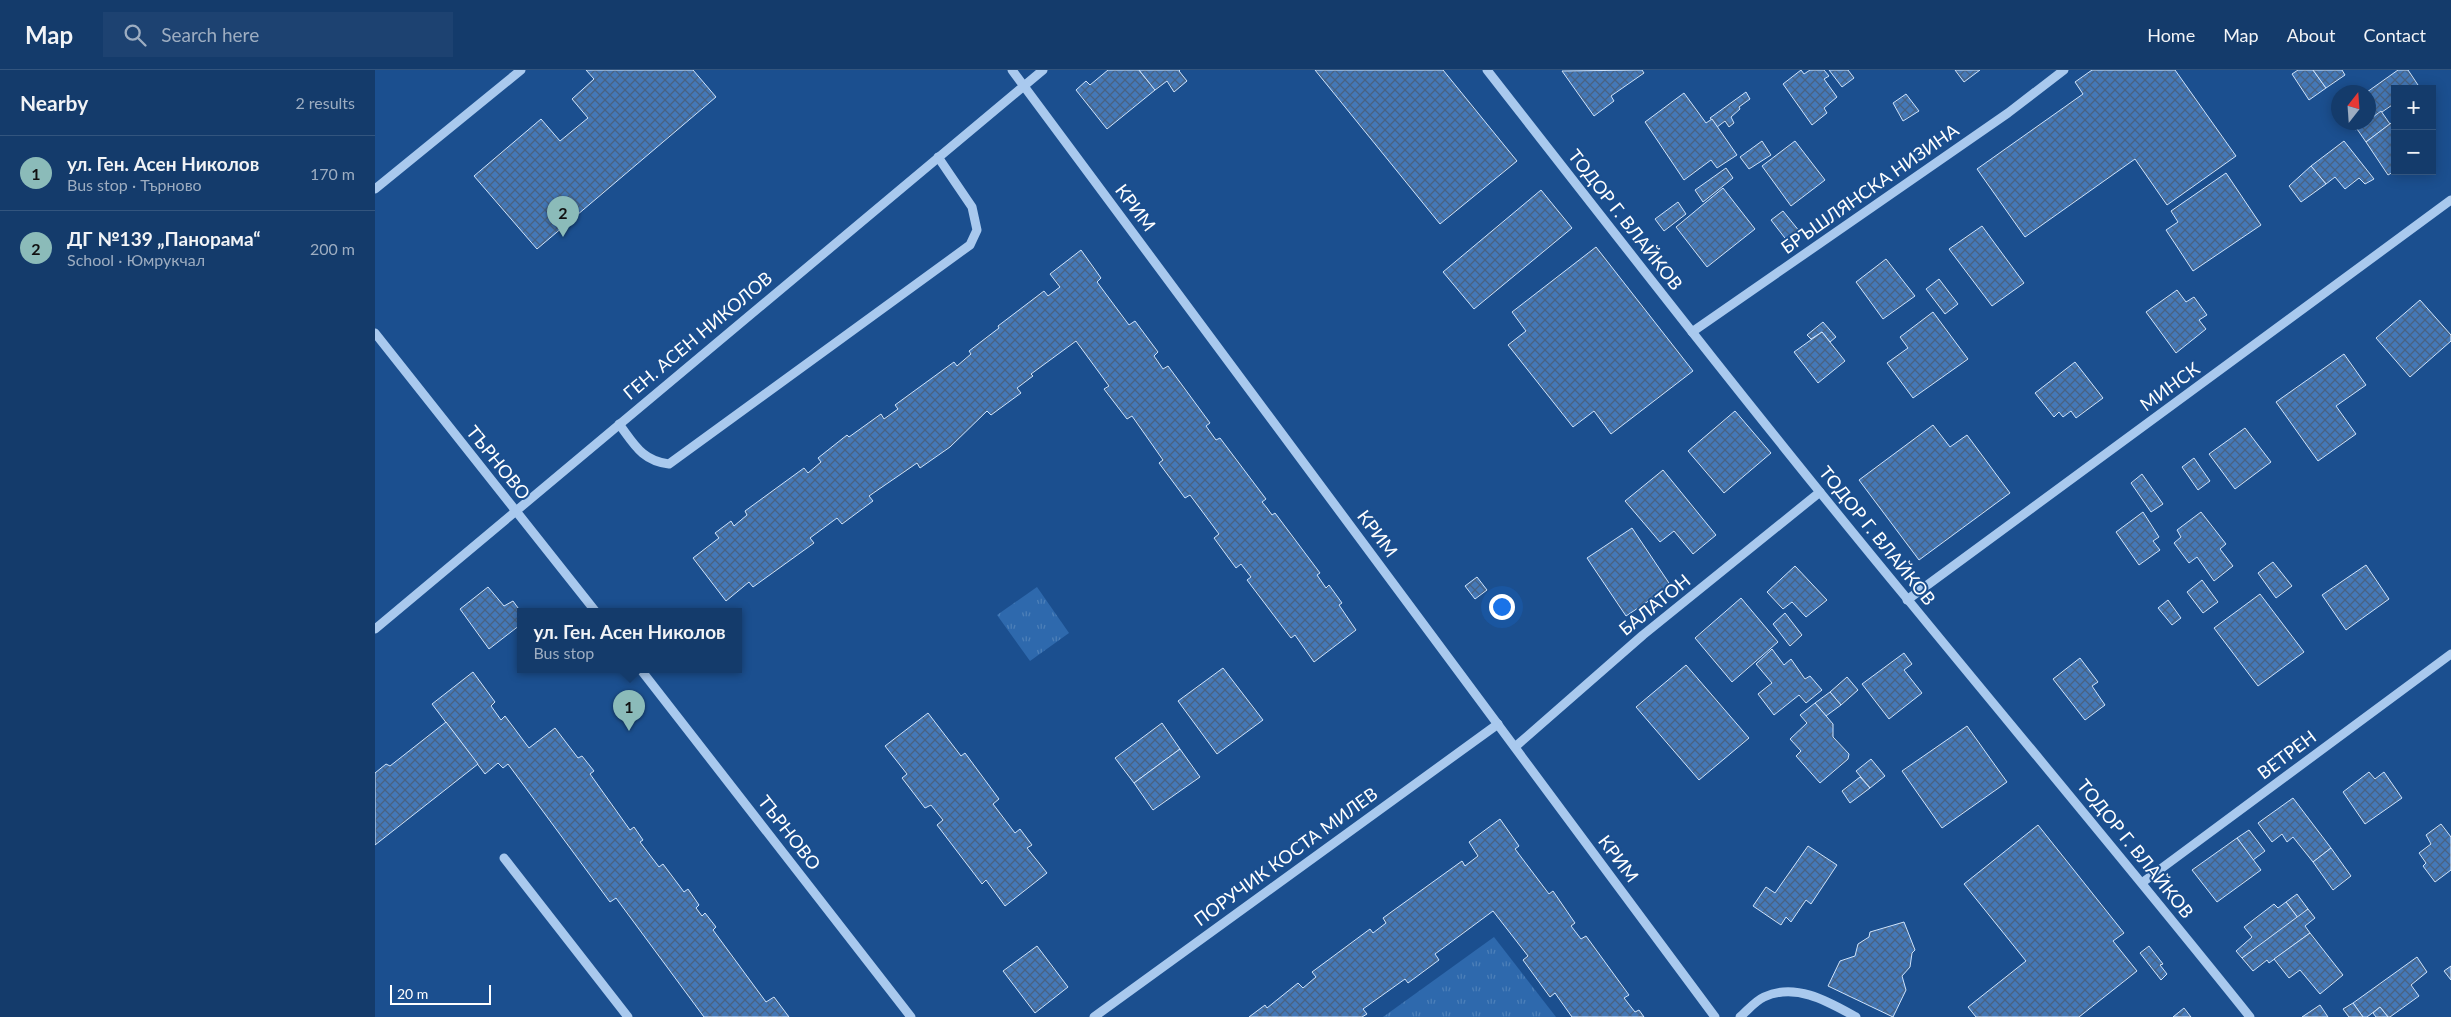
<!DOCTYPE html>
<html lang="en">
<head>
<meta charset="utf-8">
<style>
  body { margin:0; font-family:Lato,sans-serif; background:#1d4271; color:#f1f3f6 }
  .controls { position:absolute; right:15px; top:15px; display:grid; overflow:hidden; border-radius:0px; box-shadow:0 2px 12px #0003 }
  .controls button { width:45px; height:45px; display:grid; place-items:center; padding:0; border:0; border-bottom:1px solid #33557e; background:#143b6b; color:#f1f3f6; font:25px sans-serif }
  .compass { position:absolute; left:1956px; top:15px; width:45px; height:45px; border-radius:50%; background:#143b6b; box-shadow:0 2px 12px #0003; rotate:17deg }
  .scale { position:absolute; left:15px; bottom:12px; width:101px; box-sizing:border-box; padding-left:5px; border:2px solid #fff; border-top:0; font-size:14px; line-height:18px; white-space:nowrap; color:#fff; -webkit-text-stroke:4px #1b4f8f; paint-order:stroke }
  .you { position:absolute; left:1126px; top:536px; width:18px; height:18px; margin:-12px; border:4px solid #fff; border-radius:50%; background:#1a73e8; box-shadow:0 0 0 8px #1a73e833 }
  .badge { display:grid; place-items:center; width:32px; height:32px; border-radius:50%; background:#8bbbb9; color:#111; font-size:16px; font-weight:700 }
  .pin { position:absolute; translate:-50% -41px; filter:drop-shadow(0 1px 2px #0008) }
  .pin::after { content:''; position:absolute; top:26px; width:18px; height:15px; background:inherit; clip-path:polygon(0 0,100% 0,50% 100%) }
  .popup { position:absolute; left:142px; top:538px; width:225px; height:65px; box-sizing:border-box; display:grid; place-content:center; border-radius:0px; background:#143b6b; filter:drop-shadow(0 1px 4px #0005); font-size:16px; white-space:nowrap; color:#9dadc1 }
  .popup b { font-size:19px; color:#f1f3f6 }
  .popup::after { content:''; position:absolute; left:50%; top:100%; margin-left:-10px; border:10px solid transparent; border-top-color:#143b6b }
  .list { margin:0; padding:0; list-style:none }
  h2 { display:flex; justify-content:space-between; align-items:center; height:65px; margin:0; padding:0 20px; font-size:21px }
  h2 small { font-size:16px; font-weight:400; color:#9dadc1 }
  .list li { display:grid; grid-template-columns:32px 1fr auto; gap:15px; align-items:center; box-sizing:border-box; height:75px; padding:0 20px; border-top:1px solid #33557e }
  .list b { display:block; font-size:19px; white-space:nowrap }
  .list p { margin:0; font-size:16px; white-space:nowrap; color:#9dadc1 }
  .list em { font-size:16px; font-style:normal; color:#9dadc1 }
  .icon { flex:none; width:28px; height:28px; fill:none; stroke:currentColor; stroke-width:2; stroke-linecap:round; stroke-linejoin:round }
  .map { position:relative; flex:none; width:2076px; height:947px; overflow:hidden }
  header { display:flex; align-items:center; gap:30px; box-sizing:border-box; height:70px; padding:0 25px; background:#143b6b; border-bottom:1px solid #33557e }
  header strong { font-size:24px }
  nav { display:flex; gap:28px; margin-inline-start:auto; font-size:18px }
  .search { width:350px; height:45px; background:#1d4271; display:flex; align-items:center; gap:12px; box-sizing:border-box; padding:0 18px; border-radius:0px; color:#9dadc1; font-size:19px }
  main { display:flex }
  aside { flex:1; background:#143b6b }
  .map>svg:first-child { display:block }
  .grass { fill:url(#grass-tufts) }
  .building { fill:url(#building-cross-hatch); stroke:#cfe3fa }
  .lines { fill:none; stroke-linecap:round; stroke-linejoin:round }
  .minor { stroke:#a9c9ee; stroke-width:9 }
  .labels { text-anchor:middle; stroke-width:4; stroke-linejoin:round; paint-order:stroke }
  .street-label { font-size:18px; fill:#fff; stroke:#1b4f8f }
</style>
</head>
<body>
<header>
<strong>Map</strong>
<div class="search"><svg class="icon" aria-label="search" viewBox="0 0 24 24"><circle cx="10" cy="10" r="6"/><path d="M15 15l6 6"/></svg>Search here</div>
<nav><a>Home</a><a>Map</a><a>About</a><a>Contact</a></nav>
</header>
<main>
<aside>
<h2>Nearby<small>2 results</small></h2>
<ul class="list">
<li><span class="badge">1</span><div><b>ул. Ген. Асен Николов</b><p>Bus stop · Търново</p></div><em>170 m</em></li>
<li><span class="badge">2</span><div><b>ДГ №139 „Панорама“</b><p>School · Юмрукчал</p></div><em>200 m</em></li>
</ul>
</aside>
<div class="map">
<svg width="2076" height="947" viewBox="0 0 2076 947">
  <defs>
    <pattern id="grass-tufts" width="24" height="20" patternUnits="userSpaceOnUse" patternTransform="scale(1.25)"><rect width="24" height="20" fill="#2e69ad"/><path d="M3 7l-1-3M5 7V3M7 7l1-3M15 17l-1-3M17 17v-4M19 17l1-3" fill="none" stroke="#4d80b9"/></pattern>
    <pattern id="building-cross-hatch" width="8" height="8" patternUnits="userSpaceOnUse" patternTransform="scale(1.25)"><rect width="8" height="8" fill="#4478b7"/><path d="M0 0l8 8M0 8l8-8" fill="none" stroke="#486282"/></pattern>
  </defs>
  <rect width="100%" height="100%" fill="#1b4f8f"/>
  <g class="grass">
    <path d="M662,517L694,563L655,591L622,545Z"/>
    <path d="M1119,867L1181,947H1008Z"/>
  </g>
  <g class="building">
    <path d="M211,0H318L341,27L162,179L99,106L166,49L185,71L213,48L197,29L219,9Z"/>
    <path d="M733,0H764L780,20L732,59L701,20L711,11L715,15Z"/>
    <path d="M764,0H805L804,1L812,11L799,22L792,11L780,20Z"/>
    <path d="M940,0H1068L1142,91L1065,154Z"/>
    <path d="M1267,0L1269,3L1236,26L1239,31L1219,46L1187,1Z"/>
    <path d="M1426,0L1429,4L1435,0H1449L1454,6L1449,9L1462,27L1449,38L1452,43L1437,55L1408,14Z"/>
    <path d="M1454,0H1473L1479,8L1467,17Z"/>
    <path d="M1580,0H1605L1589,12Z"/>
    <path d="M1717,0H1800L1861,86L1792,135L1760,89L1650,167L1602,99L1708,24L1700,12Z"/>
    <path d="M1923,0H1938L1951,18L1934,30L1917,4Z"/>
    <path d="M1938,0H1967L1970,5L1951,18Z"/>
    <path d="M2023,0H2033L2043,15L2039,19H2020V33L1994,51V22H1992Z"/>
    <path d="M1371,22L1375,29L1364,37L1365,39L1356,47L1359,53L1354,57L1350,51L1342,57L1335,48Z"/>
    <path d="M1309,23L1331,53L1337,49L1362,85L1342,98L1336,90L1309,110L1270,52Z"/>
    <path d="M1531,24L1544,41L1528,51L1518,33Z"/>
    <path d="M2006,41L2015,54L1991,72L1982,59Z"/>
    <path d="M2020,50V89L2017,91L2020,101L2013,105L1991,72Z"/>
    <path d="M1974,52H1991L1980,60Z"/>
    <path d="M1387,71L1396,85L1374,99L1365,87Z"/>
    <path d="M1420,71L1450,110L1416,136L1387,96Z"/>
    <path d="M1969,71L1999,109L1990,114L1984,108L1970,119L1960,107L1951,114L1936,96Z"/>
    <path d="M1936,96L1951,114L1926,132L1914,116Z"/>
    <path d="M1351,98L1358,108L1328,132L1320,120Z"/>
    <path d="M1851,103L1886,155L1818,201L1791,160L1803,152L1796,141Z"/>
    <path d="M1348,118L1380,159L1332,197L1301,157Z"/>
    <path d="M1166,120L1197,158L1099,239L1068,202Z"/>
    <path d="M1303,132L1311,144L1289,161L1280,149Z"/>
    <path d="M1408,141L1425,162L1413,172L1396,150Z"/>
    <path d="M1607,156L1649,213L1617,236L1574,179Z"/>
    <path d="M1221,177L1318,301L1236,364L1219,341L1198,357L1133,275L1151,261L1137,242Z"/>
    <path d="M706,180L726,208L722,212L754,255L760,251L783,282L779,286L788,299L793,296L835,353L831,356L841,370L845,368L891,429L887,432L892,438L897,445L900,443L945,503L942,505L951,518L954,515L967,533L964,535L981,560L939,592L920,565L916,568L872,510L876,507L866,494L861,498L839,468L844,464L815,425L810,428L784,393L788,390L757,346L752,349L729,319L734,316L701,271L656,304L658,306L642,318L646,323L616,345L612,341L575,377L545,398L542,393L494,426L498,431L467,454L462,448L435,468L439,473L378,517L374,512L351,531L318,488L344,468L340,463L356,451L359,456L372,445L370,441L429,398L433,403L446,392L443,388L472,365L474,367L506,344L509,349L523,339L520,335L579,292L582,296L596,284L594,281L624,258L623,256L669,221L673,226L685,217L675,204Z"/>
    <path d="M1511,189L1540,226L1508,249L1481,212Z"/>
    <path d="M1564,209L1583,234L1570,244L1551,219Z"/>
    <path d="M1802,220L1811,232L1819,227L1832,245L1824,250L1831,259L1801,283L1771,242Z"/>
    <path d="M2045,230L2076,265V271L2035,307L2001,268Z"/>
    <path d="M1558,242L1593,289L1538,328L1512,293L1533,278L1525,267Z"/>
    <path d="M1448,252L1461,267L1455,272L1447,262L1436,269L1432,265Z"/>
    <path d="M1447,262L1470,291L1443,313L1419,282Z"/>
    <path d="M1969,284L1991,315L1961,336L1981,364L1943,391L1901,332Z"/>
    <path d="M1700,292L1728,328L1701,348L1696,341L1688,347L1684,342L1679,347L1660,323Z"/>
    <path d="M1360,341L1396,383L1349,423L1313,381Z"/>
    <path d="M1558,355L1575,377L1592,365L1635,423L1544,490L1484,410Z"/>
    <path d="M1870,358L1896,392L1860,419L1834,384Z"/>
    <path d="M1819,388L1835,411L1823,420L1807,397Z"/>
    <path d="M1288,400L1341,465L1318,484L1299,461L1285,472L1250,431Z"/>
    <path d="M1767,404L1788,434L1776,442L1756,413Z"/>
    <path d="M1768,442L1784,467L1778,471L1785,480L1764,495L1741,462Z"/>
    <path d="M1826,442L1851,474L1845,479L1858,496L1839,511L1822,487L1814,493L1799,473L1806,467L1802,460Z"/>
    <path d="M1257,458L1296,516L1251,546L1212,488Z"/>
    <path d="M1898,492L1917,516L1901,528L1883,503Z"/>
    <path d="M1991,495L2014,529L1971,560L1947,525Z"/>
    <path d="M1420,496L1452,530L1431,547L1417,532L1408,539L1392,522Z"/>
    <path d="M1102,507L1112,520L1100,529L1090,516Z"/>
    <path d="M1827,510L1843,532L1828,543L1812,522Z"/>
    <path d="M113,517L129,536L138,531L146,542L145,555L114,579L85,539Z"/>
    <path d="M1885,524L1929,582L1883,616L1839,558Z"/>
    <path d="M1366,528L1403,572L1357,612L1320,568Z"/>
    <path d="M1793,530L1806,548L1797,555L1783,538Z"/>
    <path d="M1410,543L1427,565L1415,576L1398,554Z"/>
    <path d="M1397,579L1409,595L1416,589L1430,609L1435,606L1447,620L1431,633L1424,625L1399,645L1383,624L1397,613L1381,594Z"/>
    <path d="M1529,583L1537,594L1529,600L1547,623L1514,649L1487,614Z"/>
    <path d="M1705,588L1723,612L1717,616L1730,635L1710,650L1678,609Z"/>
    <path d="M1311,595L1374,668L1324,710L1261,637Z"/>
    <path d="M848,598L888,650L842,684L803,631Z"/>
    <path d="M98,602L120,632L116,636L126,650L130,646L154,678L180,658L203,688L207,686L219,701L215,704L255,760L259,757L268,770L265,772L284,797L288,794L309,822L313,819L324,835L321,838L327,846L330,843L341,857L338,860L391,932L399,927L414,947H329L241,828L235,832L133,694L128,698L123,693L110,704L57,634Z"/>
    <path d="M1472,607L1483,620L1466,635L1455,622Z"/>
    <path d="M1455,622L1466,635L1451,646L1440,633Z"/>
    <path d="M1440,633L1458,654V667L1474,684L1473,689L1445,713L1421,686L1426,681L1415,669L1432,653L1425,645Z"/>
    <path d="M553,643L586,686L590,683L624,729L618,734L640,763L645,759L657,775L652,778L672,803L630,836L611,810L607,814L562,755L568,750L556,735L550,738L527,708L532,704L510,676Z"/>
    <path d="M71,652L103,694L0,775V703L11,694L15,696Z"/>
    <path d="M787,653L805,679L759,713L740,688Z"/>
    <path d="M1592,656L1632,712L1567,758L1527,701Z"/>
    <path d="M805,679L825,707L778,740L759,713Z"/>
    <path d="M1496,689L1510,706L1495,718L1481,701Z"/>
    <path d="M1994,702L2000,709L2009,702L2027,728L1990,754L1968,722Z"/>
    <path d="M1485,707L1495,718L1475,733L1467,721Z"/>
    <path d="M1918,728L1956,778L1938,792L1918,767L1912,772L1907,764L1897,772L1883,753Z"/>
    <path d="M1125,749L1144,776L1140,779L1174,824L1178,821L1200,853L1196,856L1206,869L1211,866L1254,925L1249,928L1260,942L1264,940L1269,947H1197L1180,923L1175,927L1148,890L1153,886L1118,841L1060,884L1064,890L1033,913L1030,909L988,939L992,944L987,947H874L890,935L892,938L923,913L928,918L941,907L937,902L995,859L998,863L1011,853L1008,848L1087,791L1090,796L1103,786L1094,772Z"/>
    <path d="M2066,754L2076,767V800L2060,812L2048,796L2051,793L2044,783L2056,774L2051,765Z"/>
    <path d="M1663,755L1749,863L1738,871L1762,901L1704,947H1601L1593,937L1651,891L1589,814Z"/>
    <path d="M1874,760L1890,781L1878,790L1862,768Z"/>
    <path d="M1862,768L1886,800L1842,832L1817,800Z"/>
    <path d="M1433,776L1462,795L1436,834L1431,830L1416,852L1411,847L1406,855L1378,836L1391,817L1400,823Z"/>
    <path d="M1956,778L1976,806L1958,820L1938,792Z"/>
    <path d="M1922,824L1933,839L1923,848L1911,832Z"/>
    <path d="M1911,832L1923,848L1867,888L1861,881L1877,867L1869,857L1899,834L1903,838Z"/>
    <path d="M1933,839L1940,848L1930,856L1935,863L1894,893L1892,890L1878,901L1867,888Z"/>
    <path d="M1529,852L1540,880L1537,883L1535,897L1527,906L1531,920L1518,947L1453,916L1465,891L1480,886L1483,874L1494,867L1495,862Z"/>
    <path d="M1935,863L1968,905L1945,924L1925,900L1914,908L1899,889Z"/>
    <path d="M662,876L693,917L660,943L628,901Z"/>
    <path d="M1774,876L1788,894L1785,895L1792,904L1786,910L1765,883Z"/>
    <path d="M2042,887L2052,902L2036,915L2044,926L2015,947H2013L2005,937L1992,947H1988L1978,933Z"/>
    <path d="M2076,896V910L2069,901Z"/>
    <path d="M1978,933L1988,947H1974L1968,939Z"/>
    <path d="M1945,935L1953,947H1927Z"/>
    <path d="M2005,937L2013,947H2001L1998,943Z"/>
    <path d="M1809,938L1816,947H1798Z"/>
  </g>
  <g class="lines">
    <g class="minor">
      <path d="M637,0L1340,947"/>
      <path d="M1112,0C1251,178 1390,357 1534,531C1648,670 1763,807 1875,947"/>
      <path d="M0,119L146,0"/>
      <path d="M1317,262L1633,43L1689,0"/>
      <path d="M0,263L221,542"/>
      <path d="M244,354C259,374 267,391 294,394L595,175L602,160L597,137L563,87"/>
      <path d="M1532,530L2076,130"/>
      <path d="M0,559L668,0"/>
      <path d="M266,600L536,947"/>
      <path d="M1140,677L1268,565L1445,422"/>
      <path d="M129,788L253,947"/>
      <path d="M1768,812L2076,584"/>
      <path d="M719,947L1123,654"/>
      <path d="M1365,947C1372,941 1380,931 1389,927C1421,912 1454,932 1481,947"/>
    </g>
  </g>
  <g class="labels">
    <g class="street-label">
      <text transform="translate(1495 119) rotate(-35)" y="6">БРЪШЛЯНСКА НИЗИНА</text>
      <text transform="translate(760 138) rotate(53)" y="6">КРИМ</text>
      <text transform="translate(1250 150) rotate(52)" y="6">ТОДОР Г. ВЛАЙКОВ</text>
      <text transform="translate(323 266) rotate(-40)" y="6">ГЕН. АСЕН НИКОЛОВ</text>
      <text transform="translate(1795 317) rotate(-36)" y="6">МИНСК</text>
      <text transform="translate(123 393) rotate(51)" y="6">ТЪРНОВО</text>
      <text transform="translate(1002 464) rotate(53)" y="6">КРИМ</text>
      <text transform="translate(1502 466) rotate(51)" y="6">ТОДОР Г. ВЛАЙКОВ</text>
      <text transform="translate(1280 535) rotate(-39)" y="6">БАЛАТОН</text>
      <text transform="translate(1912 685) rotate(-37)" y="6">ВЕТРЕН</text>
      <text transform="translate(414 763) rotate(52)" y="6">ТЪРНОВО</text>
      <text transform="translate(1760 779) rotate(51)" y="6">ТОДОР Г. ВЛАЙКОВ</text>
      <text transform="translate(911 787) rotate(-36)" y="6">ПОРУЧИК КОСТА МИЛЕВ</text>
      <text transform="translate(1243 789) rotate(53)" y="6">КРИМ</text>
    </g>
  </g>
</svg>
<div class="controls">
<button>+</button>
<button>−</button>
</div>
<svg class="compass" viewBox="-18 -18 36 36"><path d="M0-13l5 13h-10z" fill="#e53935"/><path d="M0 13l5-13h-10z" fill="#9dadc1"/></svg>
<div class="scale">20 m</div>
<div class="you"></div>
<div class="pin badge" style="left:254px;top:661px">1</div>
<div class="popup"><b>ул. Ген. Асен Николов</b>Bus stop</div>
<div class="pin badge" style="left:188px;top:167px">2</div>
</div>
</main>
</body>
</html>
